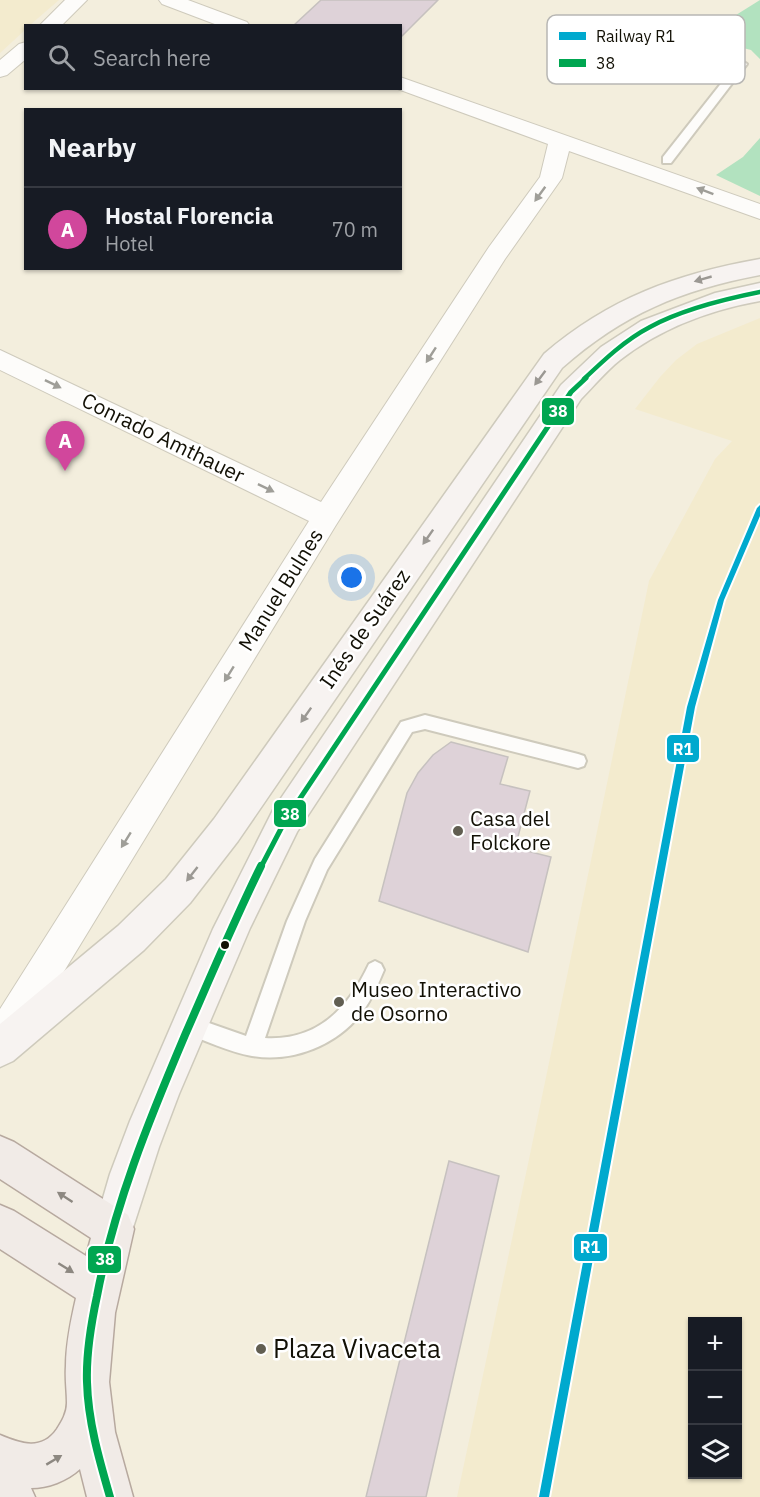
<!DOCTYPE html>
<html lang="en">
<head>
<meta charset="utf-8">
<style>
  body { margin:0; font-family:"IBM Plex Sans",sans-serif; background:#242831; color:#f1f3f6 }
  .controls { position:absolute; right:18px; bottom:18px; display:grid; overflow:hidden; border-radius:0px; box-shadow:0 2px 4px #0004 }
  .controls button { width:54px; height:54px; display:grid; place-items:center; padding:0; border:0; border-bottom:2px solid #363941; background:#171b24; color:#f1f3f6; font:30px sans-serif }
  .you { position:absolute; left:352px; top:578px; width:21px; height:21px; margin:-15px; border:4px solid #fff; border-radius:50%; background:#1a73e8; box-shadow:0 0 0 9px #1a73e833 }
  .badge { display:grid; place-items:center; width:39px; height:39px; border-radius:50%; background:#0f766e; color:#fff; font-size:20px; font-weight:700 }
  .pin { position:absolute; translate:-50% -50px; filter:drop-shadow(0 2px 3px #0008) }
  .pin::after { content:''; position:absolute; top:32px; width:21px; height:18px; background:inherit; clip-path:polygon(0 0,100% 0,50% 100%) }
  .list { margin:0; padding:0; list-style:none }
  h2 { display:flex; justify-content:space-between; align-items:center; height:78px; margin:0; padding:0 24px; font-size:26px }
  h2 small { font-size:20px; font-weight:400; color:#9ea1a6 }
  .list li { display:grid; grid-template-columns:39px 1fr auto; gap:18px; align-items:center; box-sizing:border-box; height:84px; padding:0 24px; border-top:2px solid #363941 }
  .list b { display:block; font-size:22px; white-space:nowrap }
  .list p { margin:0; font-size:20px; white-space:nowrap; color:#9ea1a6 }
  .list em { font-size:20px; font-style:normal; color:#9ea1a6 }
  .icon { flex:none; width:33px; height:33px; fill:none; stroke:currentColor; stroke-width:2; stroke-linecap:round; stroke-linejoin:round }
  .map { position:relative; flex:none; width:760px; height:1497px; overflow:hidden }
  .search { position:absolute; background:#171b24; box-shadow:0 2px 4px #0004; left:24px; top:24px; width:378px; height:66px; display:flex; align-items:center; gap:15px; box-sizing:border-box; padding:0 21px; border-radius:0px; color:#9ea1a6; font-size:22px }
  .panel { position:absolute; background:#171b24; box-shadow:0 2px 4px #0004; left:24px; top:108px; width:378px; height:162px; border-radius:0px }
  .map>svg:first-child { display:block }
  .built { fill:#f3ebce; fill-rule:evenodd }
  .forest { fill:#b2e2bf }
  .building { fill:#ded2d8; stroke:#c6c1bf; stroke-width:1.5 }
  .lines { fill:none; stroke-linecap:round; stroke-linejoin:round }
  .service-casing { stroke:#cecabc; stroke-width:4 }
  .minor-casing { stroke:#cecabc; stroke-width:2 }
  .secondary-casing { stroke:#cecabc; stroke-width:3 }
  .primary-casing { stroke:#b7a99f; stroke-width:3 }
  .service { fill:#fdfcfa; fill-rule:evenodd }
  .minor { fill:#fdfcfa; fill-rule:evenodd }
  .secondary { fill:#f7f3f1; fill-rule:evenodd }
  .primary { fill:#f1ebe7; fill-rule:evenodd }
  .bus-1-far2-casing { stroke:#fff; stroke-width:8 }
  .bus-1-far1-casing { stroke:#fff; stroke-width:10 }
  .bus-1-casing { stroke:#fff; stroke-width:12 }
  .bus-1-far2 { stroke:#00a651; stroke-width:4.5 }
  .bus-1-far1 { stroke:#00a651; stroke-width:5 }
  .bus-1 { stroke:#00a651; stroke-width:8 }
  .rail-1-casing { stroke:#fff; stroke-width:4 }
  .rail-1 { fill:#00a9ce; fill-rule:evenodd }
  .oneway { fill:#9f9e98 }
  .oneway2 { fill:#9b9893 }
  .oneway3 { fill:#8d8881 }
  .poi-dot { fill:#615e51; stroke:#fff; stroke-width:2 }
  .bus-dot { fill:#121005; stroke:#fff; stroke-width:2 }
  .labels { text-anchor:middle; stroke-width:5; stroke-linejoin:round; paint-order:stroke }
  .street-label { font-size:21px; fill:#121005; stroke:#fff }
  .poi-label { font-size:21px; fill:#121005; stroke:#fff; text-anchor:start }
  .near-poi-label { font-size:26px; fill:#121005; stroke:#fff; text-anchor:start }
  .key { fill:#fff; stroke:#b8b7b4; stroke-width:1.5 }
  .key-label { font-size:16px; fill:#121005 }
  .line-badge { stroke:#fff; stroke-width:2 }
  .badge-label { font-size:16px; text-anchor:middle; font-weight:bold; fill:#fff }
</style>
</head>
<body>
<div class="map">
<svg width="760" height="1497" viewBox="0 0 760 1497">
  <rect width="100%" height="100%" fill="#f3eedd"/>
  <g class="built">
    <path d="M0,0H59L30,25L26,26L25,30L0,53Z"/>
    <path d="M760,318V1497H457L528,1164L649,581L715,459L732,441L635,409L660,377L676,360L697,344ZM692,1322H738V1474H692Z"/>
  </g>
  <g class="forest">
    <path d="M760,0V59L751,50L719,42L715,24L736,15Z"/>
    <path d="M760,138V196L716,175L743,157Z"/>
  </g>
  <g class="building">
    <path d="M321,0H438L400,38V26H293Z"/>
    <path d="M451,742L508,757L500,784L530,791L515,848L551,857L528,952L379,901L407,793L418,773L433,755Z"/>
    <path d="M449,1161L499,1176L426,1497H366Z"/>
  </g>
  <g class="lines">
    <defs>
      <g id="service">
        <path d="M742,61L747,64L671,163H663V157L738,62Z"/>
        <path d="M425,715L578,754L584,756L586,761L584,766L578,768L425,729L412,732L327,870L305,921L265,1038C317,1041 348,1009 369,964L375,961L381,964L384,970C378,984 372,999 363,1011C338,1045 293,1063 252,1056C229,1052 204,1040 182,1032L180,1025L182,1018L189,1016L246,1036L287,921L315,859L401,722Z"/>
      </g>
      <g id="minor">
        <path d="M65,0H87L61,26H39Z"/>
        <path d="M159,0H188L247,22L250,26H220L162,4Z"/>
        <path d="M26,42V59L7,75L0,77V60L19,44Z"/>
        <path d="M400,77L760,204V219L569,151L562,178L505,259L336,525L13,1055L0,1060V1009L309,521L0,370V350L321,502L489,247L540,177L548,144L395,88H400Z"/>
      </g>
      <g id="secondary">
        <path d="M760,259V275C681,290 623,314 562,368L238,841L190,903L144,950L13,1061L0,1067V1024L118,926L166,879L214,819L544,354C609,298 676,274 760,259Z"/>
        <path d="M760,283V301C710,310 661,328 620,360C606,371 594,386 581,399L297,832L250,928L179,1094L159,1147L128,1243L114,1249L100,1243L94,1229L110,1174L130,1121L213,929L273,810L561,385L601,347L641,321L715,293Z"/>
      </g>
      <path id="primary" d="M0,1136L14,1142L128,1215L134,1229L115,1313L109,1382L115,1432L133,1497H87L80,1469C67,1481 48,1488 31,1488L35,1497H0V1435C21,1444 42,1451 57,1429C62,1421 67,1413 67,1403C67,1391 65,1379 66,1366C66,1343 71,1320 76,1298L0,1249V1205L14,1211L86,1256L91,1238L0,1179Z"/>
    </defs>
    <use href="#service" class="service-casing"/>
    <use href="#minor" class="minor-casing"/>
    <use href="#secondary" class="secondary-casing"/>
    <use href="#primary" class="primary-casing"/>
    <use href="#service" class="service"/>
    <use href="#minor" class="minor"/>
    <use href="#secondary" class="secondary"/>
    <use href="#primary" class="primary"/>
    <defs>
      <path id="bus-1-far2" d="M584,379C604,360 625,340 650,327C681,310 725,299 760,292"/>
      <path id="bus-1-far1" d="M261,867L285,821L571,392L586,378"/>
      <path id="bus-1" d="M110,1497C99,1459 88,1421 87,1382C86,1354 91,1324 97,1296C114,1206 149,1120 185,1035C210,978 234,921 261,866"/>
    </defs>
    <use href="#bus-1-far2" class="bus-1-far2-casing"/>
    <use href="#bus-1-far1" class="bus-1-far1-casing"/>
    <use href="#bus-1" class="bus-1-casing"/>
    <use href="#bus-1-far2" class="bus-1-far2"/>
    <use href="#bus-1-far1" class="bus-1-far1"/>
    <use href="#bus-1" class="bus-1"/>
    <defs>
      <path id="rail-1" d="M760,505V516L724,600L695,707L549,1497H539L687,707L718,600L757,508Z"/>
    </defs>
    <use href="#rail-1" class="rail-1-casing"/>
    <use href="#rail-1" class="rail-1"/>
  </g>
  <defs><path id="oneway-solid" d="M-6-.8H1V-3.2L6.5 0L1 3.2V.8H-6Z" transform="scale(1.5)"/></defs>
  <g class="oneway">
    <use href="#oneway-solid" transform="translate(705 191) rotate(-159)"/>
    <use href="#oneway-solid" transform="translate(540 194) rotate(126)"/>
    <use href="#oneway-solid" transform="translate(431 355) rotate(123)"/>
    <use href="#oneway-solid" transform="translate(53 384) rotate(26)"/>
    <use href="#oneway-solid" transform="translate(266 488) rotate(26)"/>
    <use href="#oneway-solid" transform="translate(229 674) rotate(122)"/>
    <use href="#oneway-solid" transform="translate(126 840) rotate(122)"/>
  </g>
  <g class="oneway2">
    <use href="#oneway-solid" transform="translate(703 279) rotate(164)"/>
    <use href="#oneway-solid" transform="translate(540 378) rotate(127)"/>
    <use href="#oneway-solid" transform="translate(428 537) rotate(125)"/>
    <use href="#oneway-solid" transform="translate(306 715) rotate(125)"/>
    <use href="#oneway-solid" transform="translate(192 874) rotate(128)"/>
  </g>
  <g class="oneway3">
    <use href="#oneway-solid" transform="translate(65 1197) rotate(-147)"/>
    <use href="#oneway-solid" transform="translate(66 1268) rotate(32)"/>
    <use href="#oneway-solid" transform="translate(54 1460) rotate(-31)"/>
  </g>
  <g class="poi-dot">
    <circle cx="458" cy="831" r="6"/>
    <circle cx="339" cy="1002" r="6"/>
    <circle cx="261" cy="1349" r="6"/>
  </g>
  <circle class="bus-dot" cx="225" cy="945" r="5"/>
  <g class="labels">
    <g class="street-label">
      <text transform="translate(163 438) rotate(26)" y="7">Conrado Amthauer</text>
      <text transform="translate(281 590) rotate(-58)" y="7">Manuel Bulnes</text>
      <text transform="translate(365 629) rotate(-55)" y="7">Inés de Suárez</text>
    </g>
    <g class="poi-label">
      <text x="470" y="826">Casa del<tspan x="470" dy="24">Folckore</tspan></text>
      <text x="351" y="997">Museo Interactivo<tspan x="351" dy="24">de Osorno</tspan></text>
    </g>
    <g class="near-poi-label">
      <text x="273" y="1358">Plaza Vivaceta</text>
    </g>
  </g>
  <rect x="547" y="15" width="198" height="69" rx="9" class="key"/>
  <rect x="559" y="32" width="27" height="8" fill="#00a9ce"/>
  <rect x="559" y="59" width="27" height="8" fill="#00a651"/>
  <g class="key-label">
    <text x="596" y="42">Railway R1</text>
    <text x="596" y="69">38</text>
  </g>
  <g class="line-badge">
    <rect x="541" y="397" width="34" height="29" rx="6" fill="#00a651"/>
    <rect x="666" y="734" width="34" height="29" rx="6" fill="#00a9ce"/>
    <rect x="273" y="799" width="34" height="29" rx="6" fill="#00a651"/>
    <rect x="573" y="1233" width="35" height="29" rx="6" fill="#00a9ce"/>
    <rect x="87" y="1245" width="35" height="29" rx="6" fill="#00a651"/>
  </g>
  <g class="badge-label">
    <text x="558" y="417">38</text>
    <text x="683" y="755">R1</text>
    <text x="290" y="820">38</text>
    <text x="590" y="1253">R1</text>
    <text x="105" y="1265">38</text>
  </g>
</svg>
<div class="controls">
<button>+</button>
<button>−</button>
<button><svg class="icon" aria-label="layers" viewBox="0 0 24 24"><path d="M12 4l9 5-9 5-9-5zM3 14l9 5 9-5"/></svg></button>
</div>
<div class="you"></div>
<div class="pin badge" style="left:65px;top:471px;background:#d1479c">A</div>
<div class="search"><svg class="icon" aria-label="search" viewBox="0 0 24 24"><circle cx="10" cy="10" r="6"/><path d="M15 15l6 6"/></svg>Search here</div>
<section class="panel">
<h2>Nearby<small></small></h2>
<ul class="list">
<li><span class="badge" style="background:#d1479c">A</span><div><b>Hostal Florencia</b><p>Hotel</p></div><em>70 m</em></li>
</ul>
</section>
</div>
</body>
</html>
